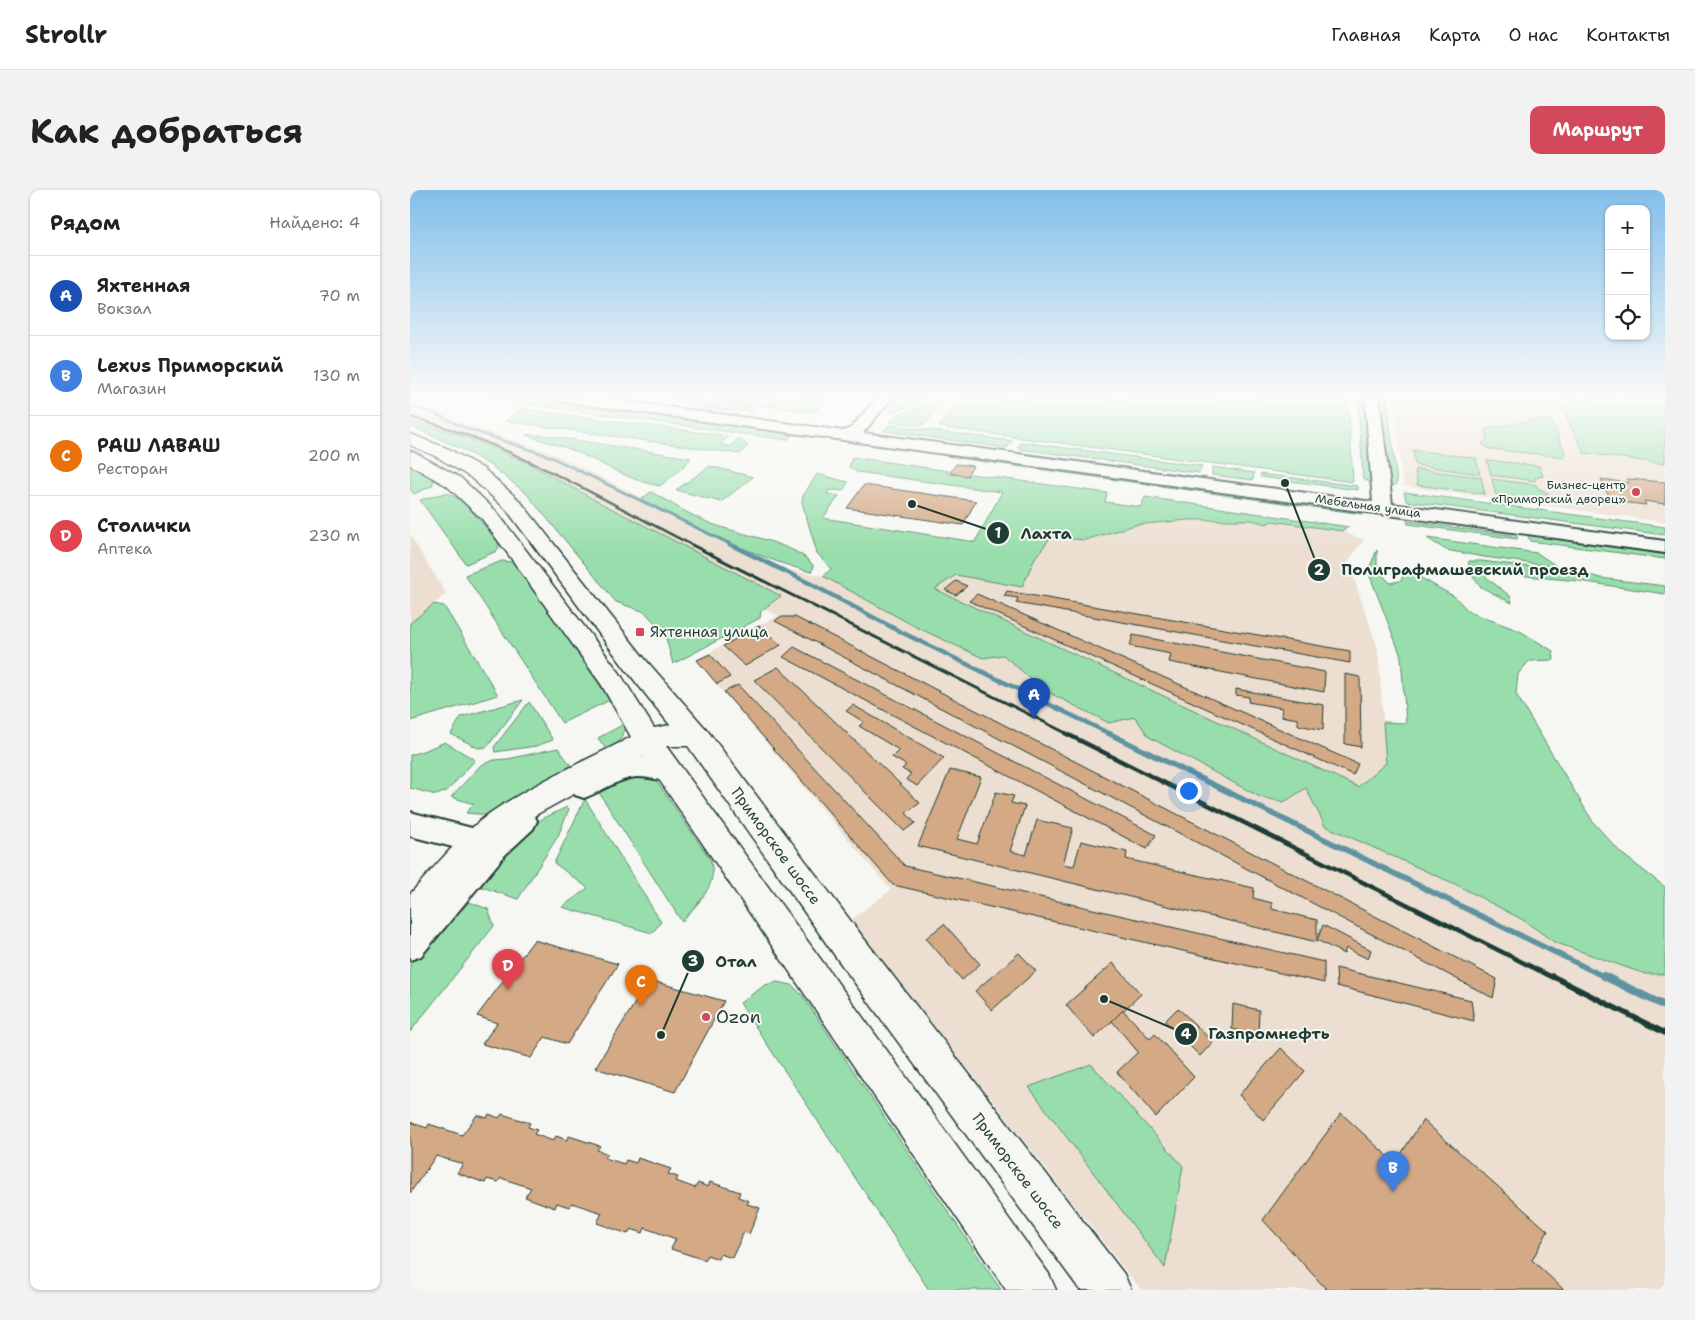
<!DOCTYPE html>
<html lang="ru">
<head>
<meta charset="utf-8">
<style>
  body { margin:0; font-family:"Shantell Sans",sans-serif; background:#f2f2f2; color:#222 }
  .controls { position:absolute; right:15px; top:15px; display:grid; overflow:hidden; border-radius:10px; box-shadow:0 1px 4px #0004 }
  .controls button { width:45px; height:45px; display:grid; place-items:center; padding:0; border:0; border-bottom:1px solid #e0e0e0; background:#fff; color:#222; font:25px sans-serif }
  .you { position:absolute; left:778px; top:600px; width:18px; height:18px; margin:-12px; border:4px solid #fff; border-radius:50%; background:#1a73e8; box-shadow:0 0 0 8px #1a73e833 }
  .badge { display:grid; place-items:center; width:32px; height:32px; border-radius:50%; background:#d1495b; color:#fff; font-size:16px; font-weight:700 }
  .pin { position:absolute; translate:-50% -41px; filter:drop-shadow(0 1px 2px #0008) }
  .pin::after { content:''; position:absolute; top:26px; width:18px; height:15px; background:inherit; clip-path:polygon(0 0,100% 0,50% 100%) }
  .list { margin:0; padding:0; list-style:none }
  h2 { display:flex; justify-content:space-between; align-items:center; height:65px; margin:0; padding:0 20px; font-size:21px }
  h2 small { font-size:16px; font-weight:400; color:#767676 }
  .list li { display:grid; grid-template-columns:32px 1fr auto; gap:15px; align-items:center; box-sizing:border-box; height:80px; padding:0 20px; border-top:1px solid #e0e0e0 }
  .list b { display:block; font-size:19px; white-space:nowrap }
  .list p { margin:0; font-size:16px; white-space:nowrap; color:#767676 }
  .list em { font-size:16px; font-style:normal; color:#767676 }
  .icon { flex:none; width:28px; height:28px; fill:none; stroke:currentColor; stroke-width:2; stroke-linecap:round; stroke-linejoin:round }
  .map { position:relative; flex:none; width:1255px; height:1100px; overflow:hidden; border-radius:10px }
  header { display:flex; align-items:center; gap:30px; box-sizing:border-box; height:70px; padding:0 25px; background:#fff; border-bottom:1px solid #e0e0e0 }
  header strong { font-size:24px }
  nav { display:flex; gap:28px; margin-inline-start:auto; font-size:18px }
  .intro { display:flex; align-items:center; justify-content:space-between; box-sizing:border-box; height:120px; padding:0 30px }
  h1 { margin:0; font-size:35px }
  .button { padding:12px 22px; border-radius:10px; background:#d1495b; color:#fff; font-size:18px; font-weight:700 }
  main { display:flex; gap:30px; padding:0 30px }
  aside { flex:1; background:#fff; border-radius:10px; box-shadow:0 1px 4px #0004 }
  .map>svg:first-child { display:block }
  .built { fill:#ecdfd1 }
  .green { fill:#98deac; stroke:#5c8e70 }
  .lines { fill:none; stroke-linecap:round; stroke-linejoin:round }
  .stream-far3 { stroke:#5f93a1; stroke-width:3 }
  .stream-far2 { stroke:#5f93a1; stroke-width:4.5 }
  .stream-far1 { stroke:#5f93a1; stroke-width:5.5 }
  .stream { stroke:#5f93a1; stroke-width:8 }
  .building { fill:#d4a985; stroke:#1f3d34 }
  .minor-casing { stroke:#1f3d34; stroke-width:4 }
  .major-casing { stroke:#1f3d34; stroke-width:3 }
  .minor { fill:#f6f6f2; fill-rule:evenodd }
  .major { fill:#f6f6f2; fill-rule:evenodd }
  .rail-far3 { stroke:#1f3d34; stroke-width:2.5 }
  .rail-far2 { stroke:#1f3d34; stroke-width:3 }
  .rail-far1 { stroke:#1f3d34; stroke-width:4.5 }
  .rail { stroke:#1f3d34; stroke-width:5.5 }
  .poi-dot { fill:#d1495b; stroke:#f6f6f2; stroke-width:2 }
  .labels { text-anchor:middle; stroke-width:4; stroke-linejoin:round; paint-order:stroke }
  .far-poi-label { font-size:12px; fill:#1f3d34; stroke:#f6f6f2; text-anchor:end }
  .far-street-label { font-size:12px; fill:#1f3d34; stroke:#f6f6f2 }
  .poi-label { font-size:15px; fill:#1f3d34; stroke:#f6f6f2; text-anchor:start }
  .street-label { font-size:15px; fill:#1f3d34; stroke:#f6f6f2 }
  .near-poi-label { font-size:18px; fill:#1f3d34; stroke:#f6f6f2; text-anchor:start }
  .leader { fill:none; stroke:#1f3d34; stroke-width:2 }
  .callout-dot { fill:#1f3d34; stroke:#f6f6f2; stroke-width:2 }
  .mark-label { font-size:15px; text-anchor:middle; font-weight:bold; fill:#fff }
  .callout-label { font-size:16px; text-anchor:middle; font-weight:bold; fill:#1f3d34; stroke:#f6f6f2; stroke-width:4; stroke-linejoin:round; paint-order:stroke }
</style>
</head>
<body>
<header>
<strong>Strollr</strong>
<nav><a>Главная</a><a>Карта</a><a>О нас</a><a>Контакты</a></nav>
</header>
<div class="intro"><h1>Как добраться</h1><a class="button">Маршрут</a></div>
<main>
<aside>
<h2>Рядом<small>Найдено: 4</small></h2>
<ul class="list">
<li><span class="badge" style="background:#1a4fb4">A</span><div><b>Яхтенная</b><p>Вокзал</p></div><em>70 m</em></li>
<li><span class="badge" style="background:#3f7fe0">B</span><div><b>Lexus Приморский</b><p>Магазин</p></div><em>130 m</em></li>
<li><span class="badge" style="background:#e8710a">C</span><div><b>РАШ ЛАВАШ</b><p>Ресторан</p></div><em>200 m</em></li>
<li><span class="badge" style="background:#e0444e">D</span><div><b>Столички</b><p>Аптека</p></div><em>230 m</em></li>
</ul>
</aside>
<div class="map">
<svg width="1255" height="1100" viewBox="0 0 1255 1100">
  <rect width="100%" height="100%" fill="#f6f6f2"/>
  <filter id="ink" filterUnits="userSpaceOnUse"><feTurbulence type="fractalNoise" baseFrequency=".02" numOctaves="2"/><feDisplacementMap in="SourceGraphic" scale="10" xChannelSelector="R" yChannelSelector="G"/><feConvolveMatrix kernelMatrix="1 2 1 2 8 2 1 2 1" color-interpolation-filters="sRGB"/></filter>
  <g filter="url(#ink)">
    <g class="built">
      <path d="M984,208H1255V332L993,296Z"/>
      <path d="M0,222L64,237L143,263L379,380L413,386L455,409L593,465L634,500L699,533L725,527L739,547L874,612L896,598L916,636L1045,694L1113,730L1144,752L1235,784H1255V1100H731L441,730L481,700L286,470L349,435L369,426L355,419L371,407L187,311L118,273L50,245L0,231Z"/>
      <path d="M778,330H841L857,334L862,331L932,341L954,350L938,371L968,459L976,573L948,597L525,399L546,385L612,396L625,368L640,347L675,350L725,335Z"/>
      <path d="M0,345L36,404L0,433Z"/>
    </g>
    <g class="green">
      <path d="M75,208H127L384,243L377,250Z"/>
      <path d="M260,208H277L341,216L344,218L342,221C315,220 285,220 260,208Z"/>
      <path d="M298,208H417L404,222Z"/>
      <path d="M488,208H522L479,223L478,219Z"/>
      <path d="M549,208H938L943,292L529,237Z"/>
      <path d="M948,208H955L962,293L953,289Z"/>
      <path d="M969,208H977L987,293L984,296H979Z"/>
      <path d="M1147,208H1255V274L1174,263Z"/>
      <path d="M529,209L534,210L517,232L512,235L480,232L486,225Z"/>
      <path d="M113,219L318,246L310,255L320,256L329,248L338,256L330,264L95,231Z"/>
      <path d="M1132,229L1141,230L1156,265L1154,267L1079,259L1072,254L1077,249L1076,239Z"/>
      <path d="M0,231L50,245L118,273L187,311L371,406L351,421L350,428L263,474L255,444L235,422L206,412L116,303L80,275L52,259L0,236Z"/>
      <path d="M479,235L602,251L597,258L473,241Z"/>
      <path d="M116,245H133L281,268L272,278L250,296C220,291 198,276 171,264C154,256 134,251 116,245Z"/>
      <path d="M611,252L792,276L789,283L609,259L608,257Z"/>
      <path d="M1003,260L1066,268L1070,284L1005,275Z"/>
      <path d="M548,265L952,321V324L547,268Z"/>
      <path d="M442,267L539,281L537,284L559,286L561,284L697,303L695,312L731,317L735,307L939,337L932,341L862,331L857,334L841,330H778L725,335L675,350L641,347L625,368L612,397L546,385L525,399L948,597L976,573L973,532L996,533L991,466L958,381L967,360V379L980,393L990,391L997,380L1045,407L1059,422L1110,441L1143,461L1144,470L1119,471L1108,484L1106,504L1183,632L1211,663L1255,697V784H1235L1144,752L1113,730L1045,694L915,636L896,598L874,612L850,607L739,547L725,527L699,533L634,500L593,465L573,468L506,437L413,386L421,379L407,363L392,312L393,306L407,284L438,292L433,301L422,300L417,301L418,304L429,306L413,328L565,352L592,302L447,282L439,277Z"/>
      <path d="M1077,270L1129,276L1133,286L1125,288V291L1081,285Z"/>
      <path d="M0,276L24,289L22,296L4,304L0,299Z"/>
      <path d="M300,276L343,287L311,312L266,300Z"/>
      <path d="M802,277L844,283L843,290L802,285Z"/>
      <path d="M1005,279L1071,287L1075,304L1007,295Z"/>
      <path d="M851,284L948,296V300L850,287Z"/>
      <path d="M1082,289L1126,295L1128,298L1139,304L1142,313L1086,305Z"/>
      <path d="M241,302C261,313 281,326 302,334C328,344 391,354 404,377L401,382C341,366 286,337 231,309Z"/>
      <path d="M994,302L1255,337V345L996,311Z"/>
      <path d="M35,303C51,304 77,339 88,352L89,357L87,361L56,374L10,310Z"/>
      <path d="M997,331L1107,346V349L998,334Z"/>
      <path d="M1117,343L1255,362V369L1120,351Z"/>
      <path d="M1017,348L1127,363L1148,377L1074,367L1036,360Z"/>
      <path d="M92,371L104,372L200,510L152,533L55,385Z"/>
      <path d="M1059,371H1071L1173,383L1190,388L1255,396V404L1169,391L1074,382L1077,388L1100,406L1102,413L1071,397L1058,381Z"/>
      <path d="M24,414L34,416L88,505L0,531V433Z"/>
      <path d="M113,510L77,557L68,558L41,544L51,527Z"/>
      <path d="M119,512L143,550L126,556L85,562L84,557Z"/>
      <path d="M214,534C215,547 207,554 199,563L188,548Z"/>
      <path d="M35,552L65,570L37,601L26,605L0,598V565L16,560Z"/>
      <path d="M148,558L165,581L79,625L56,623L64,614L41,607L71,575L84,570L98,569Z"/>
      <path d="M209,586H241L245,589L300,669C310,695 287,713 272,732L186,598Z"/>
      <path d="M175,609L251,732L242,743L152,717L178,698L144,673Z"/>
      <path d="M157,617L159,619L148,646L108,709L66,695L118,638L130,630Z"/>
      <path d="M59,712L78,719L84,736L0,842V769L44,717L53,719Z"/>
      <path d="M367,792L382,795L392,805L591,1100H519L330,813L355,795Z"/>
      <path d="M681,874L773,976L755,1078L619,897Z"/>
    </g>
    <g class="lines">
      <path class="stream-far3" d="M0,217L19,221L58,239L139,266L322,355"/>
      <path class="stream-far2" d="M319,354L399,393L489,441L700,544"/>
      <path class="stream-far1" d="M698,543L1197,788"/>
      <path class="stream" d="M1194,786L1255,816"/>
    </g>
    <g class="building">
      <path d="M546,274L563,276L557,286L540,283Z"/>
      <path d="M1191,289L1219,293L1217,289L1255,292V314L1234,311L1236,315L1201,311Z"/>
      <path d="M454,295L566,311L553,335L437,318Z"/>
      <path d="M546,391L557,396L546,405L535,400Z"/>
      <path d="M597,401L940,461V473L606,413L608,408L594,406Z"/>
      <path d="M567,404L948,574L943,585L559,411Z"/>
      <path d="M370,427H385L1087,789L1083,808L365,431Z"/>
      <path d="M349,436L371,455L335,476L313,456Z"/>
      <path d="M723,445L915,482L914,502L759,472L761,464L720,456Z"/>
      <path d="M384,457L746,645L737,659L373,467Z"/>
      <path d="M300,464L320,487L307,494L287,470Z"/>
      <path d="M368,477L510,613L496,623L505,633L494,641L344,490Z"/>
      <path d="M935,484L950,487L951,557L935,554Z"/>
      <path d="M328,495L495,676L914,772V793L483,695L314,502Z"/>
      <path d="M826,499L914,515L913,540L888,535V529L871,526L872,518L838,512L839,507L826,505Z"/>
      <path d="M443,515L534,568L507,596L496,589L501,584L492,579L496,575L482,567L489,560L449,536L454,532L436,521Z"/>
      <path d="M540,580L571,587L547,649L567,654L586,602L604,606L601,613L615,616L600,661L616,665L627,630L663,638L653,674L664,676L671,651L717,662L716,669L844,698L843,708L862,713V719L907,730V752L508,656Z"/>
      <path d="M534,734L570,774L552,790L516,748Z"/>
      <path d="M913,735L961,760L958,769L936,758L934,764L907,750Z"/>
      <path d="M124,750L208,774L157,854L135,847L121,868L72,854L87,833L67,826Z"/>
      <path d="M609,763L626,781L582,820L565,801Z"/>
      <path d="M703,773L731,804L684,848L656,815Z"/>
      <path d="M926,778L1061,810L1064,831L927,796Z"/>
      <path d="M239,790L314,811L265,902L185,878Z"/>
      <path d="M823,814L849,820L848,845L822,839Z"/>
      <path d="M768,818L803,852L790,866L755,831Z"/>
      <path d="M713,820L740,849L745,844L784,887L746,927L707,882L728,862L702,831Z"/>
      <path d="M871,858L895,881L853,930L829,905Z"/>
      <path d="M931,923L985,973L1013,930L1138,1041L1122,1070L1154,1100H917L853,1030Z"/>
      <path d="M79,924L89,928L92,924L120,933L118,937L127,940L124,944L143,951L146,946L157,950L159,946L190,956L187,960L198,964L195,968L214,974L216,970L226,973L228,968L261,979L258,984L268,987L266,991L285,998L288,993L298,997L300,992L330,1002L328,1007L339,1011L337,1014L350,1018L339,1044L334,1042L322,1068L310,1064L308,1069L297,1065L295,1070L261,1059L266,1049L235,1038L233,1043L221,1039L218,1044L187,1033L192,1023L162,1013L159,1017L147,1013L145,1018L115,1007L121,998L91,988L88,992L77,989L75,993L47,983L53,974L26,966L0,1003V932L17,938L19,934L52,945L67,925L77,928Z"/>
    </g>
    <g class="lines">
      <defs>
        <g id="minor">
          <path d="M149,208H189L434,241L441,238L467,208H482L453,243L963,312L955,208H969L982,314L1255,351V363L156,212L151,211Z"/>
          <path d="M225,566C241,566 254,570 268,575L272,582L268,589C254,594 241,586 226,587C207,589 191,602 174,608L165,605L161,597L165,589L186,579Z"/>
          <path d="M113,619L123,623L127,631L123,639L95,665L11,766L0,770V732L62,662L0,646V622L81,643L103,623Z"/>
        </g>
        <path id="major" d="M0,244L39,259L74,279L110,311L235,469L297,540L452,746L714,1084L721,1100H670L428,770L278,556H256L639,1084L646,1100H596L233,566L122,627L101,642L79,661L12,739L0,744V704C25,677 50,645 80,623C122,594 175,571 221,547L191,494L98,364L72,329L37,296L0,275V261L6,263L51,288L86,321L209,482L244,538L260,535L217,481L96,319L60,287L27,267L0,255Z"/>
      </defs>
      <use href="#minor" class="minor-casing"/>
      <use href="#major" class="major-casing"/>
      <use href="#minor" class="minor"/>
      <use href="#major" class="major"/>
      <path class="rail-far3" d="M0,227C100,253 191,309 282,355"/>
      <path class="rail-far2" d="M280,354L658,544"/>
      <path class="rail-far1" d="M655,543L1144,788"/>
      <path class="rail" d="M1142,786L1255,843"/>
    </g>
  </g>
  <linearGradient id="sky" x2="0" y2="1"><stop stop-color="#82bee9"/><stop offset="0.57" stop-color="#fbfbf9"/><stop offset="1" stop-color="#fbfbf9" stop-opacity="0"/></linearGradient>
  <rect width="1255" height="362" fill="url(#sky)"/>
  <g class="poi-dot">
    <circle cx="1226" cy="302" r="5"/>
    <rect x="225" y="437" width="10" height="10" rx="2.5"/>
    <circle cx="296" cy="827" r="5"/>
  </g>
  <g class="labels">
    <g class="far-poi-label">
      <text x="1216" y="299">Бизнес-центр<tspan x="1216" dy="14">«Приморский дворец»</tspan></text>
    </g>
    <g class="far-street-label">
      <text transform="translate(958 316) rotate(8)" y="4">Мебельная улица</text>
    </g>
    <g class="poi-label">
      <text x="240" y="447">Яхтенная улица</text>
    </g>
    <g class="street-label">
      <text transform="translate(366 656) rotate(54)" y="5">Приморское шоссе</text>
      <text transform="translate(608 981) rotate(53)" y="5">Приморское шоссе</text>
    </g>
    <g class="near-poi-label">
      <text x="306" y="833">Ozon</text>
    </g>
  </g>
  <path class="leader" d="M502 314L588 343M875 293L909 380M251 845L283 771M694 809L776 844"/>
  <g class="callout-dot">
    <circle cx="502" cy="314" r="5"/>
    <circle cx="875" cy="293" r="5"/>
    <circle cx="251" cy="845" r="5"/>
    <circle cx="694" cy="809" r="5"/>
    <circle cx="588" cy="343" r="12"/>
    <circle cx="909" cy="380" r="12"/>
    <circle cx="283" cy="771" r="12"/>
    <circle cx="776" cy="844" r="12"/>
  </g>
  <g class="mark-label">
    <text x="588" y="348">1</text>
    <text x="909" y="385">2</text>
    <text x="283" y="776">3</text>
    <text x="776" y="849">4</text>
  </g>
  <g class="callout-label">
    <text x="636" y="349">Лахта</text>
    <text x="1055" y="385">Полиграфмашевский проезд</text>
    <text x="326" y="777">Отал</text>
    <text x="859" y="849">Газпромнефть</text>
  </g>
</svg>
<div class="controls">
<button>+</button>
<button>−</button>
<button><svg class="icon" aria-label="locate" viewBox="0 0 24 24"><circle cx="12" cy="12" r="6"/><path d="M12 2v4M12 18v4M2 12h4M18 12h4"/></svg></button>
</div>
<div class="you"></div>
<div class="pin badge" style="left:624px;top:529px;background:#1a4fb4">A</div>
<div class="pin badge" style="left:983px;top:1002px;background:#3f7fe0">B</div>
<div class="pin badge" style="left:231px;top:816px;background:#e8710a">C</div>
<div class="pin badge" style="left:98px;top:800px;background:#e0444e">D</div>
</div>
</main>
</body>
</html>
